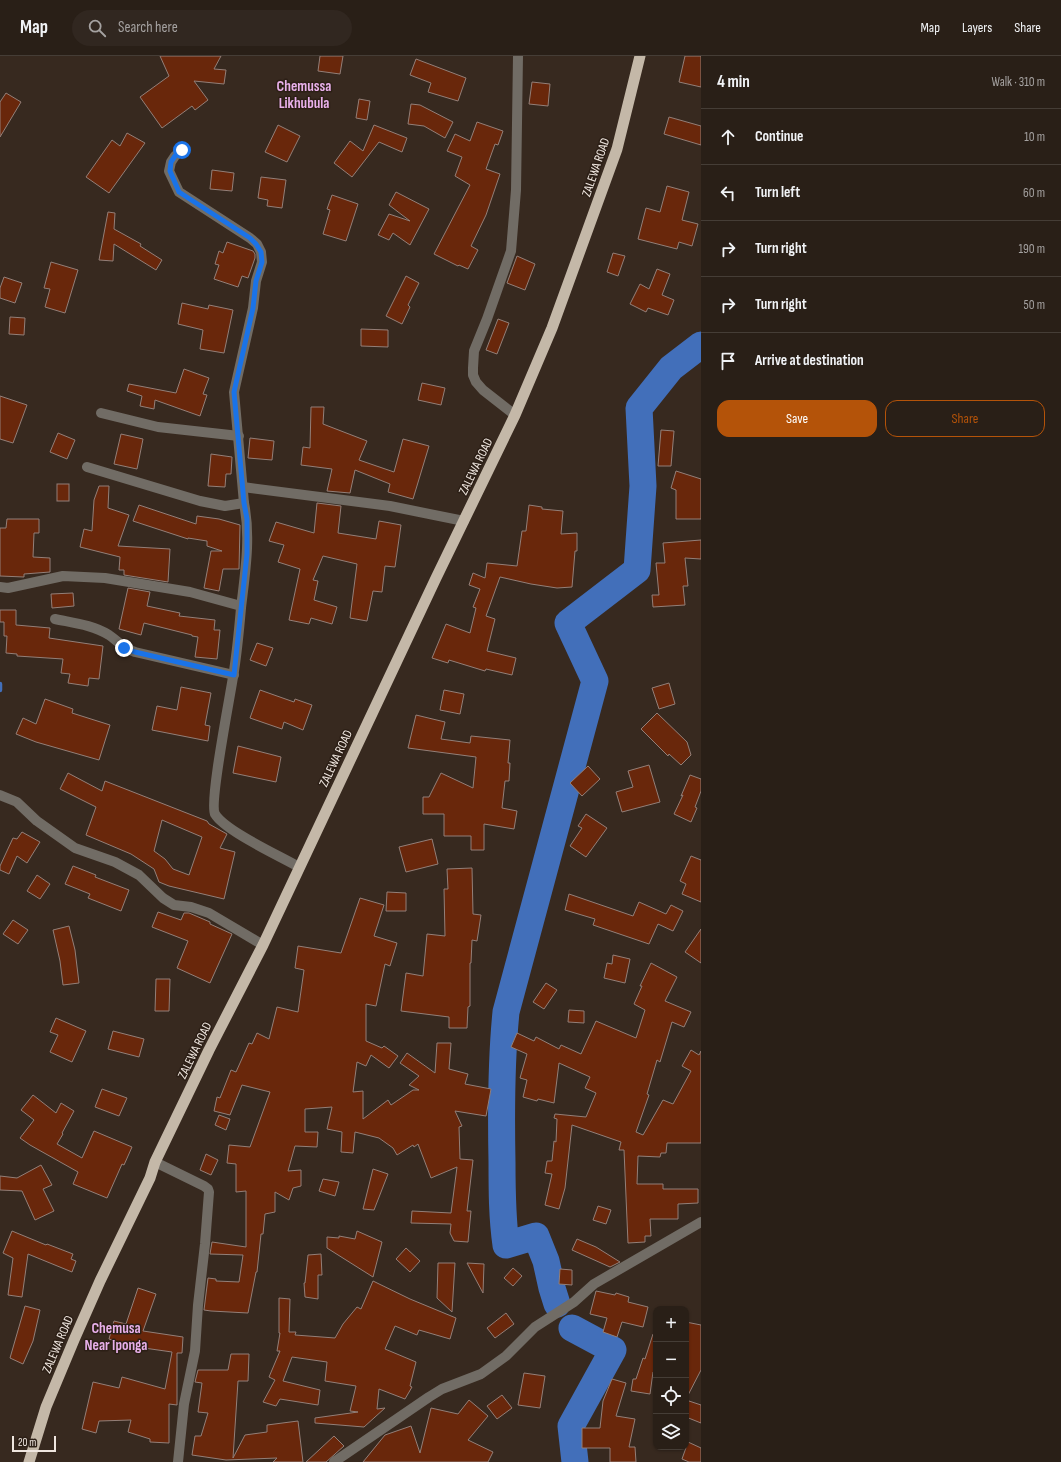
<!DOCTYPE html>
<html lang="en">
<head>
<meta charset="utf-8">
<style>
  body { margin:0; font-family:"Sofia Sans Condensed",sans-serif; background:#312720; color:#f1f3f6 }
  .controls { position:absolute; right:12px; bottom:12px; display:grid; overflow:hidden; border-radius:8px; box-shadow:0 1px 3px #0004 }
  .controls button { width:36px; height:36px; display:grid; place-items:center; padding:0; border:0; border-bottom:1px solid #453d36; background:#291f17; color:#f1f3f6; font:20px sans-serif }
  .scale { position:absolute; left:12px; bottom:10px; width:44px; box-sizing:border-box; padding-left:4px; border:2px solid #efe6df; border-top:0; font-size:11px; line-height:14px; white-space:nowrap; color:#efe6df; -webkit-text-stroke:3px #2c1f16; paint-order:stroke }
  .stop { position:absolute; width:12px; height:12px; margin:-9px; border:3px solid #1a73e8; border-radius:50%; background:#fff }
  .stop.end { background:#1a73e8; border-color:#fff; box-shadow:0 1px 4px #0008 }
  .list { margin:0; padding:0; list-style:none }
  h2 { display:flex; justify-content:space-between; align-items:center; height:52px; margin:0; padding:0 16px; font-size:17px }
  h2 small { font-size:13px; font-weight:400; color:#a5a2a1 }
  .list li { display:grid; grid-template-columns:26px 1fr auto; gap:12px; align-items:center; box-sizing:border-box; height:56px; padding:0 16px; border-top:1px solid #453d36 }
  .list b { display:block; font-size:15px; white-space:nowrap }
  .list em { font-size:13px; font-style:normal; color:#a5a2a1 }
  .actions { display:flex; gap:8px; padding:12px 16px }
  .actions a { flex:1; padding:9px 0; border:1px solid #b45309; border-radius:12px; text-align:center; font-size:14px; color:#b45309 }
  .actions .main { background:#b45309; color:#fff }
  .icon { flex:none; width:22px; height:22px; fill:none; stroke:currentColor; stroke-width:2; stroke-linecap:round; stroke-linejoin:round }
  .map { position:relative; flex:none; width:701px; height:1406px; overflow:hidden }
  header { display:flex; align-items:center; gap:24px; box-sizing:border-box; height:56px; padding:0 20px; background:#291f17; border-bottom:1px solid #453d36 }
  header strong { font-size:19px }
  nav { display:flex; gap:22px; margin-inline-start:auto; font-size:14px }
  .search { width:280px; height:36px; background:#312720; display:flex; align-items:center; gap:10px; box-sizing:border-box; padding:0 14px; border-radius:22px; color:#a5a2a1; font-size:15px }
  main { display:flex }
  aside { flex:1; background:#291f17 }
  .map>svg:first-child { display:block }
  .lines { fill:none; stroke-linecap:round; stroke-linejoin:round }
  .stream { stroke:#426fba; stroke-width:4.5 }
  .river { stroke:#426fba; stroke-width:27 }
  .building { fill:#69270b; stroke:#937f78; fill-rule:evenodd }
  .minor { stroke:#716c65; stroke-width:10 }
  .trunk { stroke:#c4b8a8; stroke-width:11 }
  .route { stroke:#1a73e8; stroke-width:5 }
  .labels { text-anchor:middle; stroke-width:3; stroke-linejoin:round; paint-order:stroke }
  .street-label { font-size:13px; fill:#efe6df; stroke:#2c1f16 }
  .quarter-label { font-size:15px; font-weight:bold; fill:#e8b0ea; stroke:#2c1f16 }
</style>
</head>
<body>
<header>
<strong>Map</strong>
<div class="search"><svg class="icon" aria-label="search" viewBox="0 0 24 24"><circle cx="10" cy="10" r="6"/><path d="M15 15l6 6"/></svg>Search here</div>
<nav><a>Map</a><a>Layers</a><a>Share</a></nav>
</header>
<main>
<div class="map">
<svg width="701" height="1406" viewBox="0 0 701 1406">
  <rect width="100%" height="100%" fill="#37291f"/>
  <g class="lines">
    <path class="stream" d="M0,628V634"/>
    <g class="river">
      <path d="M557,1248L552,1232L546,1205L536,1180L506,1189C502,1161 502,1134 502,1106C501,1056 501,1006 506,956L595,625L568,567L637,514L643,430L639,352L671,312L701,289"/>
      <path d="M572,1272L613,1294L571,1370L575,1406"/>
    </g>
  </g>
  <g class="building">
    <path d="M160,0H221L214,13L226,14L224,28L194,25L208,44L195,54L192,50L162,72L140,41L169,20Z"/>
    <path d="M320,0H343L340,18L318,15Z"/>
    <path d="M685,0H701V31L679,26Z"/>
    <path d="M416,3L466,22L458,45L428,36L431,27L410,19Z"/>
    <path d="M532,26L550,28L548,50L529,48Z"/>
    <path d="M6,37L21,46L0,81V46Z"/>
    <path d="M359,43L370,45L367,64L356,62Z"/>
    <path d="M411,48L420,49L453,66L445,82L424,70L408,68Z"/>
    <path d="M669,61L701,70V89L664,78Z"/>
    <path d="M477,66L503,75L498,89L495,88L486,113L500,118L486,159L471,190L478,194L468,213L459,209L458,210L434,198L470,129L455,120L462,101L447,95L455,78L470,85Z"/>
    <path d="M278,69L300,80L287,106L265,96Z"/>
    <path d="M374,69L407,82L402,96L379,86L352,121L334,107L350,85L363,95Z"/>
    <path d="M127,77L145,87L109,137L86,121L112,84L120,90Z"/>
    <path d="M212,114L234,117L232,135L210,133Z"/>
    <path d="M261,121L286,124L282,152L267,150L268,144L258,142Z"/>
    <path d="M667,130L689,136L682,164L698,168L692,190L679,186L677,193L638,183L646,152L660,156Z"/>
    <path d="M396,136L429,153L410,189L393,177L389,184L378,179L389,158L410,165L389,149Z"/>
    <path d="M332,139L358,148L346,185L323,178L330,154L327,153Z"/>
    <path d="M108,156L115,157L114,173L141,188L140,190L162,204L156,214L114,188L113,205L99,204Z"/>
    <path d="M227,186L253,195L255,198V202L248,222L242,220L238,231L214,223L219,209L215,208L219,195L223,197Z"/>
    <path d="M613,197L625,200L618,220L607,216Z"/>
    <path d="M517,200L535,208L525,234L507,227Z"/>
    <path d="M51,206L78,214L65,257L45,251L50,233L44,232Z"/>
    <path d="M657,213L670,218L662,239L674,244L668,259L648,252L646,256L630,248L640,228L649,233Z"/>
    <path d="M406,220L419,227L408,249L410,251L402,268L386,260Z"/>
    <path d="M4,221L22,227L15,247L0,242V232Z"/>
    <path d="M182,247L208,253L209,249L233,254L224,297L200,293L203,274L178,268Z"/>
    <path d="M10,261L25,262L24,279L9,278Z"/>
    <path d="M498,263L509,267L497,298L486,294Z"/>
    <path d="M361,273L388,274V291L361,290Z"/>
    <path d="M184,313L209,322L203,338L207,339L200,360L155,344L154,353L140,350L142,340L127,335L129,328L176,337Z"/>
    <path d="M422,327L445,332L441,349L418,344Z"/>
    <path d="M0,340L27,349L13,387L0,383Z"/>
    <path d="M311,351H324L323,368L367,385L359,404L394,416L403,383L429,390L413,443L388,436L390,428L355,414L350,437L327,435L332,413L301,409L303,391L310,392Z"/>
    <path d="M661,374L674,375L671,410H658Z"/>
    <path d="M58,377L75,384L67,403L50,396Z"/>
    <path d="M121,378L143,383L137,413L114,408Z"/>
    <path d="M250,382L274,385L272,404L248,402Z"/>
    <path d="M211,398L232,401L231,418H226L225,431L208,430Z"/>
    <path d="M676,415L701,423V463H676V434L671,432Z"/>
    <rect x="57" y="428" width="12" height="17"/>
    <path d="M99,430H109L108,452L129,459L118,490L170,493L168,526L124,519V514H119L120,501L80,491L84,473L92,475L94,444Z"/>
    <path d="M317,447L341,450L338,477L376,483L379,465L401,469L395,511L385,510L382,536L373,535L367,565L350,562L357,508L323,500L313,524L318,525L314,544L337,551L332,568L311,562L309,568L289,564L300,513L278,506L284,489L269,485L276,466L314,477Z"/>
    <path d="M139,449L196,468L197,460L219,463L240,469L239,513H223L219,535L204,532L211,495H222L207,490V485L188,482V483L133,465Z"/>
    <path d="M529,449L542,451V453L563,455L561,478L577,477V495H575L572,531L557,532L531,528L500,521L486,560L495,563L487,595L516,602L512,619L486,613L485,615L449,604L448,607L432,602L446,568L470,577L476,552L473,551L480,533L469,529L473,517L485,522L487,507L517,510L522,475H526Z"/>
    <path d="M7,463H39V477H34L33,501L50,502V516L24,518V521L0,520V472H6Z"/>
    <path d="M701,484V503L685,502L688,530H683L685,549L653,551L652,539H659L656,507H665L663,487Z"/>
    <path d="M128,532L150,536L147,550L180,557L179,560L215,564L214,574H220L217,603L195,601L198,581L192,580V579L144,567L141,579L119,573Z"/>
    <path d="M73,537L74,550L52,552L51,538Z"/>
    <path d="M0,554H16V569L50,572L49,582L103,590L99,623L89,622L88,630L68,627L70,618L61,617L63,603L17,600V598L6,597L7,580H4V566H0Z"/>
    <path d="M257,587L273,592L266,610L250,604Z"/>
    <path d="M669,627L675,648L659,653L652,632Z"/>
    <path d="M181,631L211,637L205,669L210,670L208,685L152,674L157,650L177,654Z"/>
    <path d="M260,634L294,646L295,643L312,649L303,674L284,666L282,673L250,662Z"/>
    <path d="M444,634L464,638L460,658L440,654Z"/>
    <path d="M45,643L73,653L72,657L110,669L99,704L36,686L16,678L23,662L36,668Z"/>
    <path d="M657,657L687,686L691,699L681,709L669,698L668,700L641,673Z"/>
    <path d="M416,659L445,666L441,683L470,687L471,680L510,684L508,707H510L509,725H505L502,752L517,755L514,773L484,768V794H471V780H444V758H423V741H429L441,717L473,732L476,701L408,692Z"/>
    <path d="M238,690L281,701L276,726L233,717Z"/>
    <path d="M649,709L660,746L622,756L616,736L633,731L628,715Z"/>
    <path d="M588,710L600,723L582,740L570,727Z"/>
    <path d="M68,717L102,735L105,725L207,765L209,768L227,778L220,792L235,796L224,843L169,830L159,826L154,813L131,798L86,779L96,751L60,733ZM162,764L202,781L189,819L173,813L165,803L154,795Z"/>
    <path d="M690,719L701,723V735L695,751L697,752L691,766L674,758L683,739L681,740Z"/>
    <path d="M586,758L607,772L586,801L570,790L582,772L578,770Z"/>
    <path d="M22,776L40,786L27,807L17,800L9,818L0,814V810L13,782L17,783Z"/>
    <path d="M432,783L438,808L406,816L399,791Z"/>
    <path d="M691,800L701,804V846L682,838L686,828L680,825Z"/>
    <path d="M73,810L96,819L95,821L129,834L121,855L88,842L90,838L65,828Z"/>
    <path d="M472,812L473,858L481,859L477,885L472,884L471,907H470V950L468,951L467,972H449V961L401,955L406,917L423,920L427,878L445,880L444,833H448L447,813Z"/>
    <path d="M37,819L50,828L40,843L27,835Z"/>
    <path d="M387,836L406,837V855H386Z"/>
    <path d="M569,838L633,860L639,846L666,858L671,849L683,855L673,875L658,868L649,888L593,869L595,863L565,854Z"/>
    <path d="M360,842L384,849L374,880L397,887L390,910L385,908L376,950L366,948V985L382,992L384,990L398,1000L389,1012L371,999L366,1010L357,1006L353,1036L363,1035V1063L388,1044L391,1049L413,1034H419L409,1029L419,1020L400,1007L407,997L435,1017L437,987H451L449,1013L468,1018L465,1028L491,1033L486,1060L455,1055L462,1070L459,1071L460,1103L473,1104L467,1155H471L468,1186L454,1185L450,1177L451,1168L411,1167L412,1155L451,1157L457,1111L431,1122L418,1088L414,1091L413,1089L397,1099L393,1092L379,1082L355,1076L353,1097L341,1096L342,1076L327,1073L332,1051L305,1053V1076H318L317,1091L295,1090L288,1115L301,1114V1130L293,1132L289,1144L275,1136V1156L265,1158L263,1178H261L257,1216H256L248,1257L211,1255L204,1254L208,1222L216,1223V1225L239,1226L243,1199L210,1198L212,1186L246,1191V1135L236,1136V1108L227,1107L229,1089L250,1091L270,1036L242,1029L230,1059L214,1055L217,1041L220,1042L231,1014L236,1016L249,987L252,988L257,977L269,983L277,951L298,956L304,914L295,912L298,890L341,897Z"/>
    <path d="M158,856L181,864L184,857H189L210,866V868L232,878L210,927L177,912L188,885L152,871Z"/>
    <path d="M13,864L28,874L18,888L3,878Z"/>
    <path d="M69,870L75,894L79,927L63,929L60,905L53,874Z"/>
    <path d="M701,873V907L685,896Z"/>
    <path d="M613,899L630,903L625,927L604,922L607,907L612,908Z"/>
    <path d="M651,907L677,921L665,945L691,956L684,971L672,966L660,1006L657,1004L647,1038L649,1039L636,1076L643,1079L663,1044L673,1048L691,1015L682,1010L691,994L699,999L701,995V1087H667L666,1097H661L660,1101L638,1100L637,1128H663V1133H698V1147L678,1148V1163H650L651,1180H645V1186L628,1187L624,1094H619L621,1086L572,1069L565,1132L559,1153L545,1149L552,1118L545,1117L547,1105H552L554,1085L556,1086L557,1063L554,1062L555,1058L586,1061L596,1037L585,1032L590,1021L559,1007L554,1047L538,1043L537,1045L523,1041L527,1024L520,1022L527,998L511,991L517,977L534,985L536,981L559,993L561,989L581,998L596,965L636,982L645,954L634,948L642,930H640Z"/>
    <path d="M156,923H170L169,955H155Z"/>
    <path d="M546,927L557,934L544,953L533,946Z"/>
    <path d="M569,954L584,955V967L568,966Z"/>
    <path d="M56,962L86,975L72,1006L50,996L58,979L50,976Z"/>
    <path d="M113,975L144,983L139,1001L108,993Z"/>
    <path d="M102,1033L127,1042L119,1060L95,1051Z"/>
    <path d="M33,1039L56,1057L61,1047L74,1055L62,1077L63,1078L57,1088L82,1102L94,1075L132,1091L124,1109L122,1108L107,1142L73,1128L78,1116L30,1089L20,1082L34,1064L21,1054Z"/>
    <path d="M219,1059L230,1063L226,1074L215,1069Z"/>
    <path d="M206,1098L218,1104L211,1119L200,1114Z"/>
    <path d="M41,1109L52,1129L43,1133L54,1155L35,1164L22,1135L0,1134V1120L17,1122Z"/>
    <path d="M373,1113L388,1118L374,1154L363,1153Z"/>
    <path d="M323,1123L339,1126L335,1140L319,1135Z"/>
    <path d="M598,1150L611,1154L606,1168L593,1164Z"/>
    <path d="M12,1175L46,1189L47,1188L73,1198L71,1203L76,1205L72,1216L28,1198L22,1241L8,1239L13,1202L3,1197Z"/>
    <path d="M357,1175L382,1186L373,1221L327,1192V1181L339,1182V1180L355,1183Z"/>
    <path d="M577,1183L596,1191L620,1206L610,1211L572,1194Z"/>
    <path d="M406,1192L420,1205L410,1216L396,1203Z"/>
    <path d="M321,1198L322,1219H318V1243L305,1241L304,1227H305L308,1199Z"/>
    <path d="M438,1207H455L452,1256L437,1242Z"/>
    <path d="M467,1207L484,1208L483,1237Z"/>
    <path d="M513,1212L522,1220L513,1230L504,1222Z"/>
    <path d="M560,1213L572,1214V1229L559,1228Z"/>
    <path d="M373,1225L410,1243L456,1262L450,1283L419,1274L417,1279L395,1270L385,1293L416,1306L410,1330L412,1331L405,1343L379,1333L377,1353L385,1352L364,1371L315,1367V1362L358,1356L350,1355L356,1330L325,1325L327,1306L292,1301L283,1325L320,1334L318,1349L280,1343L276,1350L263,1346L275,1324L269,1321L280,1295H277L280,1277H279V1242L290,1243L289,1276H296L295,1279L335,1282L343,1268L357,1251L361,1253Z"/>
    <path d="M138,1232L156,1238L143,1275L183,1281L182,1297H177V1349L169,1348V1387L150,1386V1383L128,1376L131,1364L99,1365L96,1377L82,1373L93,1326L119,1332L122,1321L165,1333L172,1296L130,1290L109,1283L114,1265L126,1268Z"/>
    <path d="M596,1235L615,1239L616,1237L629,1241L628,1246L648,1251L643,1271L622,1266L617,1281L603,1276L607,1262L590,1258Z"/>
    <path d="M25,1250L40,1254L33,1285L23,1308L10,1302Z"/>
    <path d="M506,1257L514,1268L495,1282L487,1272Z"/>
    <path d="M686,1266L701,1269V1314L686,1343Z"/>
    <path d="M653,1278H656V1317L653,1316L650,1338L631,1335L633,1323H636L643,1302L645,1303Z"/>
    <path d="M231,1298H249L248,1325H238L233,1402L245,1379L267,1376V1369L298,1365L303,1406H273L277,1402L226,1404L192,1399L195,1380H201L208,1357L198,1356L202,1327L195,1326L198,1314H228Z"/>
    <path d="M524,1317L545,1320L540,1352L518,1349Z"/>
    <path d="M612,1323L626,1327L616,1360L635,1363L629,1391H635L636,1406H610V1392H582V1372H600L603,1345Z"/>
    <path d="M502,1339L512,1352L497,1363L487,1350Z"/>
    <path d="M469,1344L488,1360L468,1384L493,1396L488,1406H363L385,1379L411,1370L420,1397L431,1352L458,1358Z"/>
    <path d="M689,1345L701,1349V1367L686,1361V1351Z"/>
    <path d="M334,1380L344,1390L326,1406H306Z"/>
    <path d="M688,1386L701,1392V1406H689L682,1403Z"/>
  </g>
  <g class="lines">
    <g class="minor">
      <path d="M182,94L175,100L171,106L169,115L179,136L250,182L257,188L261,196L262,206L256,225L253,252L234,336L244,447C251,482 245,517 241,552C239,575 237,598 233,621C230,641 209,747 215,758C225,775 280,800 299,811"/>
      <path d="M101,357L158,371L239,380"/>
      <path d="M515,359L483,334L476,326L473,319V312L474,295L487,263L511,195L516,134L518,0"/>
      <path d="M87,411L200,445L225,450L244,447"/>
      <path d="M243,431L390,450L464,465"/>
      <path d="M0,531L8,532L63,520L105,522L190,536L241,550"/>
      <path d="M55,563C74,567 93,569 109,579C119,586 122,591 135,596L234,619"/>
      <path d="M0,739L17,746L37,765L75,792L115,806L139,819L163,842L174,849L191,851L209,857L263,889"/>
      <path d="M155,1106L204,1130L208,1133L209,1136L205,1188L198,1249L195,1295L184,1348L178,1406"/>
      <path d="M334,1406L429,1341L442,1333L481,1318L506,1300L535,1271L574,1246L594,1228L701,1166"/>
    </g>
    <path class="trunk" d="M29,1406L46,1351L74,1284L100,1225L150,1122L155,1106L209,994L263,889L436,522L515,359L552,272L617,93L640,0"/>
  </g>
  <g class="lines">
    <path class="route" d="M124,592L135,596L234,619L247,498V463L244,447L234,336L253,252L256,225L262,206L261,196L256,188L250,182L179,136L170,115L171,106L175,100L182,94"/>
  </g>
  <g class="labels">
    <g class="street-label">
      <text transform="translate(595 111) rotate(-71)" y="5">ZALEWA ROAD</text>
      <text transform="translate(475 410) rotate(-64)" y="5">ZALEWA ROAD</text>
      <text transform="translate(335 702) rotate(-65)" y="5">ZALEWA ROAD</text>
      <text transform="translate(194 994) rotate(-64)" y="5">ZALEWA ROAD</text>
      <text transform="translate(57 1288) rotate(-67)" y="5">ZALEWA ROAD</text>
    </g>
    <g class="quarter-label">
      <text x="304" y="35">Chemussa<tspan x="304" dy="17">Likhubula</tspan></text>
      <text x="116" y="1277">Chemusa<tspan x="116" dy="17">Near Iponga</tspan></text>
    </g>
  </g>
</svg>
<div class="controls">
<button>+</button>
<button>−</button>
<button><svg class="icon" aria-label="locate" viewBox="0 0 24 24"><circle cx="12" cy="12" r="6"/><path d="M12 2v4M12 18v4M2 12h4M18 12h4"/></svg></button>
<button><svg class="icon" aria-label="layers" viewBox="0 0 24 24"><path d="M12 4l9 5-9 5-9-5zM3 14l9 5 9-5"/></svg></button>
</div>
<div class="scale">20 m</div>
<div class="stop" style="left:182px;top:94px"></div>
<div class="stop end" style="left:124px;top:592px"></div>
</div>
<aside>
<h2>4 min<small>Walk · 310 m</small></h2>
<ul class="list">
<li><svg class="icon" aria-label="ahead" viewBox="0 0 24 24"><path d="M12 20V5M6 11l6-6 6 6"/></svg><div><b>Continue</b></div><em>10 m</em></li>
<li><svg class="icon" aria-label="left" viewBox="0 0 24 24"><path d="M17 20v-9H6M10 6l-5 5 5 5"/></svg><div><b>Turn left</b></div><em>60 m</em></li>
<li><svg class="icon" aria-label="right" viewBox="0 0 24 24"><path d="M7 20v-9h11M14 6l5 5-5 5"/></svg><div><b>Turn right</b></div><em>190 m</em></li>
<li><svg class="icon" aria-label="right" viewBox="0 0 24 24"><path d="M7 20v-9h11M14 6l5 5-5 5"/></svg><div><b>Turn right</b></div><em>50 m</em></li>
<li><svg class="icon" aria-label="arrive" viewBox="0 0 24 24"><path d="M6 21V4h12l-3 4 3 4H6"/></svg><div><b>Arrive at destination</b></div></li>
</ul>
<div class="actions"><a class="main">Save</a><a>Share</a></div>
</aside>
</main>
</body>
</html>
